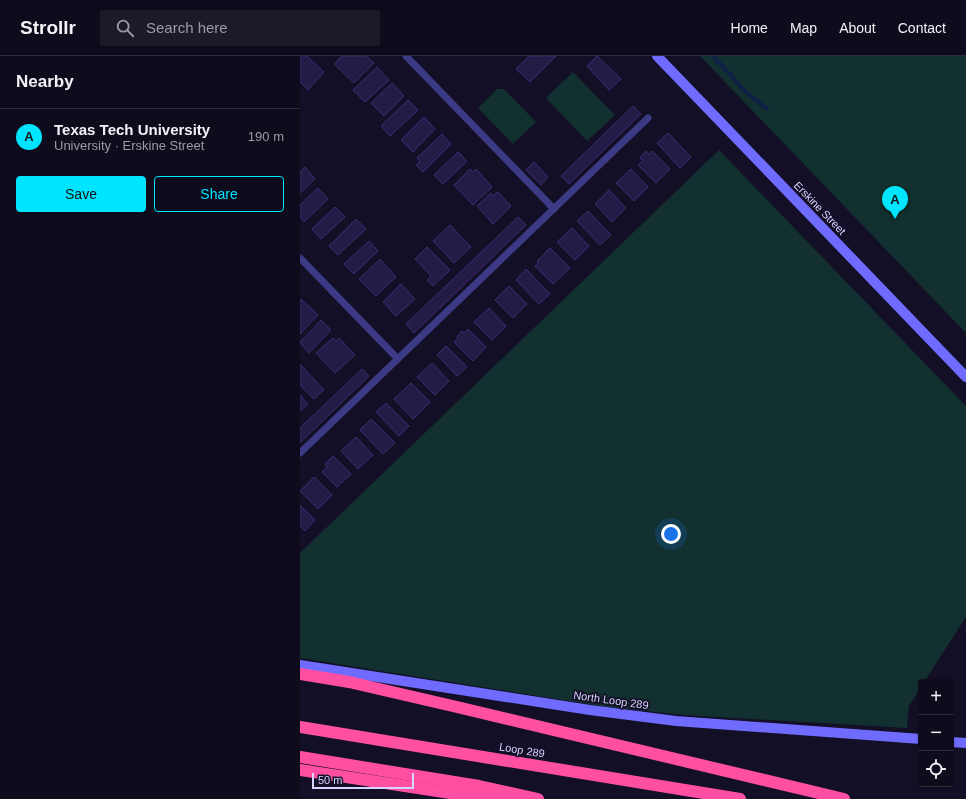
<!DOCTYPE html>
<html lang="en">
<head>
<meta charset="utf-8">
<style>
  body { margin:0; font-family:Arial,sans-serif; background:#1c1929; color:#f1f3f6 }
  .controls { position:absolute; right:12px; bottom:12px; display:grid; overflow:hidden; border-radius:4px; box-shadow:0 1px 3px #0004 }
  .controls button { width:36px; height:36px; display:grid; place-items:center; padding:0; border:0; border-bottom:1px solid #2e2b3b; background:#0e0b1c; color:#f1f3f6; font:20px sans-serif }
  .scale { position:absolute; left:12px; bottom:10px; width:102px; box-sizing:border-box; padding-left:4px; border:2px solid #d9d4ff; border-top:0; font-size:11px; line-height:14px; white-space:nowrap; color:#d9d4ff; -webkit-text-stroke:3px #130f26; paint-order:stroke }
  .you { position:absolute; left:371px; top:478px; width:14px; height:14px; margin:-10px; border:3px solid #fff; border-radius:50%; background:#1a73e8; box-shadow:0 0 0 6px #1a73e833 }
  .badge { display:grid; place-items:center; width:26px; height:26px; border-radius:50%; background:#00e5ff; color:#111; font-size:13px; font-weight:700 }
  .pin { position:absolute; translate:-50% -33px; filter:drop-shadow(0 1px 2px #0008) }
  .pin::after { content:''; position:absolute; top:21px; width:14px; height:12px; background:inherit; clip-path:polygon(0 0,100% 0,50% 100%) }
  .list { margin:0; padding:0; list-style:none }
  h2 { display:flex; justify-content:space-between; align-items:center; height:52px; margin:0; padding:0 16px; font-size:17px }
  h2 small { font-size:13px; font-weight:400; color:#9b9ba3 }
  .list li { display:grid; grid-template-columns:26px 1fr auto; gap:12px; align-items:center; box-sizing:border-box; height:56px; padding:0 16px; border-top:1px solid #2e2b3b }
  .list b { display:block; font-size:15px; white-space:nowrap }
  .list p { margin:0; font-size:13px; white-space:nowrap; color:#9b9ba3 }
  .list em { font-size:13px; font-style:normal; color:#9b9ba3 }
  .actions { display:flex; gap:8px; padding:12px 16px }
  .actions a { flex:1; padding:9px 0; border:1px solid #00e5ff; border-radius:4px; text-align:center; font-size:14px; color:#00e5ff }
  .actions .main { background:#00e5ff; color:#111 }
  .icon { flex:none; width:22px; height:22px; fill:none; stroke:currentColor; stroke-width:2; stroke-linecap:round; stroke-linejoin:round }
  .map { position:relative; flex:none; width:666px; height:743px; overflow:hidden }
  header { display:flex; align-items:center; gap:24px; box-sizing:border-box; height:56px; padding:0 20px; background:#0e0b1c; border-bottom:1px solid #2e2b3b }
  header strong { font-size:19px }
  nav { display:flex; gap:22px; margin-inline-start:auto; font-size:14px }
  .search { width:280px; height:36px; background:#1c1929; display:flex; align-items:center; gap:10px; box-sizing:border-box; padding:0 14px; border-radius:4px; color:#9b9ba3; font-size:15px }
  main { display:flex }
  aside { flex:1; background:#0e0b1c }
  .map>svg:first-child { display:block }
  .green { fill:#12302f }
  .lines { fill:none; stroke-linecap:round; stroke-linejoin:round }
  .stream { stroke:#0c2248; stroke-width:4 }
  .building { fill:#241b47; stroke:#3b2d73 }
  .lane { stroke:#3d3a85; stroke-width:7 }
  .secondary { stroke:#6f6bff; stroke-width:10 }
  .highway { stroke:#ff4fa3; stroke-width:12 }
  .labels { text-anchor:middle; stroke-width:3.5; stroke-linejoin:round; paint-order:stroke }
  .street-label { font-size:11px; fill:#d9d4ff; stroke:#130f26 }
</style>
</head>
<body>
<header>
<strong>Strollr</strong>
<div class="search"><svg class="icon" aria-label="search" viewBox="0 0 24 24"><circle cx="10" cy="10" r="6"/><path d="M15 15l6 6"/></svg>Search here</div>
<nav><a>Home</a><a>Map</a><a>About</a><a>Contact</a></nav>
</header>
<main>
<aside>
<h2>Nearby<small></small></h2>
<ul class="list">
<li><span class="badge">A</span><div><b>Texas Tech University</b><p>University · Erskine Street</p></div><em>190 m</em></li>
</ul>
<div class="actions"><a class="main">Save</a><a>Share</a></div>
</aside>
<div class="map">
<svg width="666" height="743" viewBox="0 0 666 743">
  <rect width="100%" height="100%" fill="#130f26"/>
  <g class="green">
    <path d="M400,0H666V277Z"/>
    <path d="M273,16L315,59L287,85L246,42Z"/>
    <path d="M197,33H204L236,66L213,88L178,52Z"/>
    <path d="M419,94L666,350V561L624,626H621V631L609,650L607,672L384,659L301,650L0,602V497Z"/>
  </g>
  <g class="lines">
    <path class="stream" d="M413,0L446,36L467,53"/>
  </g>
  <g class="building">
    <path d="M0,0H7L24,16L8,34L0,26Z"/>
    <path d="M42,0H66L74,7L54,27L34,8Z"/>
    <path d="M229,0H256L230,26L216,13Z"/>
    <path d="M297,0L321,23L309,34L287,10Z"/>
    <path d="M77,11L89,24L65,46L53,34Z"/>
    <path d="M92,27L104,40L84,60L71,47Z"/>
    <path d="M108,44L118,54L90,80L81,70Z"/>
    <path d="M333,50L341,58L269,128L261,120Z"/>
    <path d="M124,61L135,73L113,96L101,84Z"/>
    <path d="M368,77L391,101L380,112L357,87Z"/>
    <path d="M142,78L151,88L123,116L116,109L120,105L117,102Z"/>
    <path d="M346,95L349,98L352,95L370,113L356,127L338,109L343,105L340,102Z"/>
    <path d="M158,96L167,105L143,128L134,119Z"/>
    <path d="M234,106L248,121L241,129L226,114Z"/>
    <path d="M5,111L15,123L0,137V116Z"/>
    <path d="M170,113L173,116L176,113L192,131L173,149L154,129Z"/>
    <path d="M331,113L348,131L334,145L316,127Z"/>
    <path d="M18,132L28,143L4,166L0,161V149Z"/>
    <path d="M309,134L326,152L312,166L295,148Z"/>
    <path d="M198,136L211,150L193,168L177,150L191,137L193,140Z"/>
    <path d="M35,151L45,161L21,183L12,173Z"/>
    <path d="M288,155L311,179L300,189L277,165Z"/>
    <path d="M218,161L226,169L114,277L106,268Z"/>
    <path d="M56,163L66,173L38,199L29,190Z"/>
    <path d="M150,169L171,191L154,207L133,185Z"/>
    <path d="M272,172L289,190L275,204L257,186Z"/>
    <path d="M69,185L78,195L54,218L44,208Z"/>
    <path d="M127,191L150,214L133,230L127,224L131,220L115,203Z"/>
    <path d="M250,192L270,212L253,228L235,210L238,207L237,205Z"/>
    <path d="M80,203L96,221L76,240L59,223Z"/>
    <path d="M226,213L250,238L239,248L216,224Z"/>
    <path d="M101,228L115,243L96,260L83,246Z"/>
    <path d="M209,230L227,248L213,262L195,244Z"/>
    <path d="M1,243L18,259L0,278V244Z"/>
    <path d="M189,252L206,270L192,284L174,266Z"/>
    <path d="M21,264L31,274L9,297L0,287V286Z"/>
    <path d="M168,273L186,291L173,305L154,286L158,282L157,281L162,275L164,277Z"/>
    <path d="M33,282L36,285L39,282L55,299L35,317L16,297Z"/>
    <path d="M146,290L167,311L157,320L137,299Z"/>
    <path d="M132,307L149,325L135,339L117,321Z"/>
    <path d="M0,308L24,334L14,343L0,329Z"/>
    <path d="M62,313L69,320L0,387V372Z"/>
    <path d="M111,327L130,346L113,363L94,343Z"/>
    <path d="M0,339L8,348L0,355Z"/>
    <path d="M86,347L109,370L99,380L76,356Z"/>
    <path d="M71,363L95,387L83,398L60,374Z"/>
    <path d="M56,381L73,399L58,413L41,395Z"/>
    <path d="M33,400L51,418L37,431L22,416L27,411L25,408Z"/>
    <path d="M14,421L32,439L18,453L0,435Z"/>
    <path d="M0,449L15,464L5,475L0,470Z"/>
  </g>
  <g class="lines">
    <g class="lane">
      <path d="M106,0L254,153"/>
      <path d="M0,202L98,303"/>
      <path d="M0,397L348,62"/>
    </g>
    <g class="secondary">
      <path d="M357,0L666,321"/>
      <path d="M0,609L290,654L376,665L621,683"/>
      <path d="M651,686L666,687"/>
    </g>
    <g class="highway">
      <path d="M0,618L49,626L157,651L544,743"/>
      <path d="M0,671L440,743"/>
      <path d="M0,701L179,730L238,743"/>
      <path d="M0,714L176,741H205"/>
    </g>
  </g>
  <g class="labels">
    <g class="street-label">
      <text transform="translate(520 152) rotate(46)" y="4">Erskine Street</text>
      <text transform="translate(311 644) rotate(8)" y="4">North Loop 289</text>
      <text transform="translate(222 694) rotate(9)" y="4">Loop 289</text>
    </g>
  </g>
</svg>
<div class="controls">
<button>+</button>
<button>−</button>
<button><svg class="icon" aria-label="locate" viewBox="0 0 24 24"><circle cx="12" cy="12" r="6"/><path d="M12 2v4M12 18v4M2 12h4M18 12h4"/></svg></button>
</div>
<div class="scale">50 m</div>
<div class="you"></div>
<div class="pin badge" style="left:595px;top:163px">A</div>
</div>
</main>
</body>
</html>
